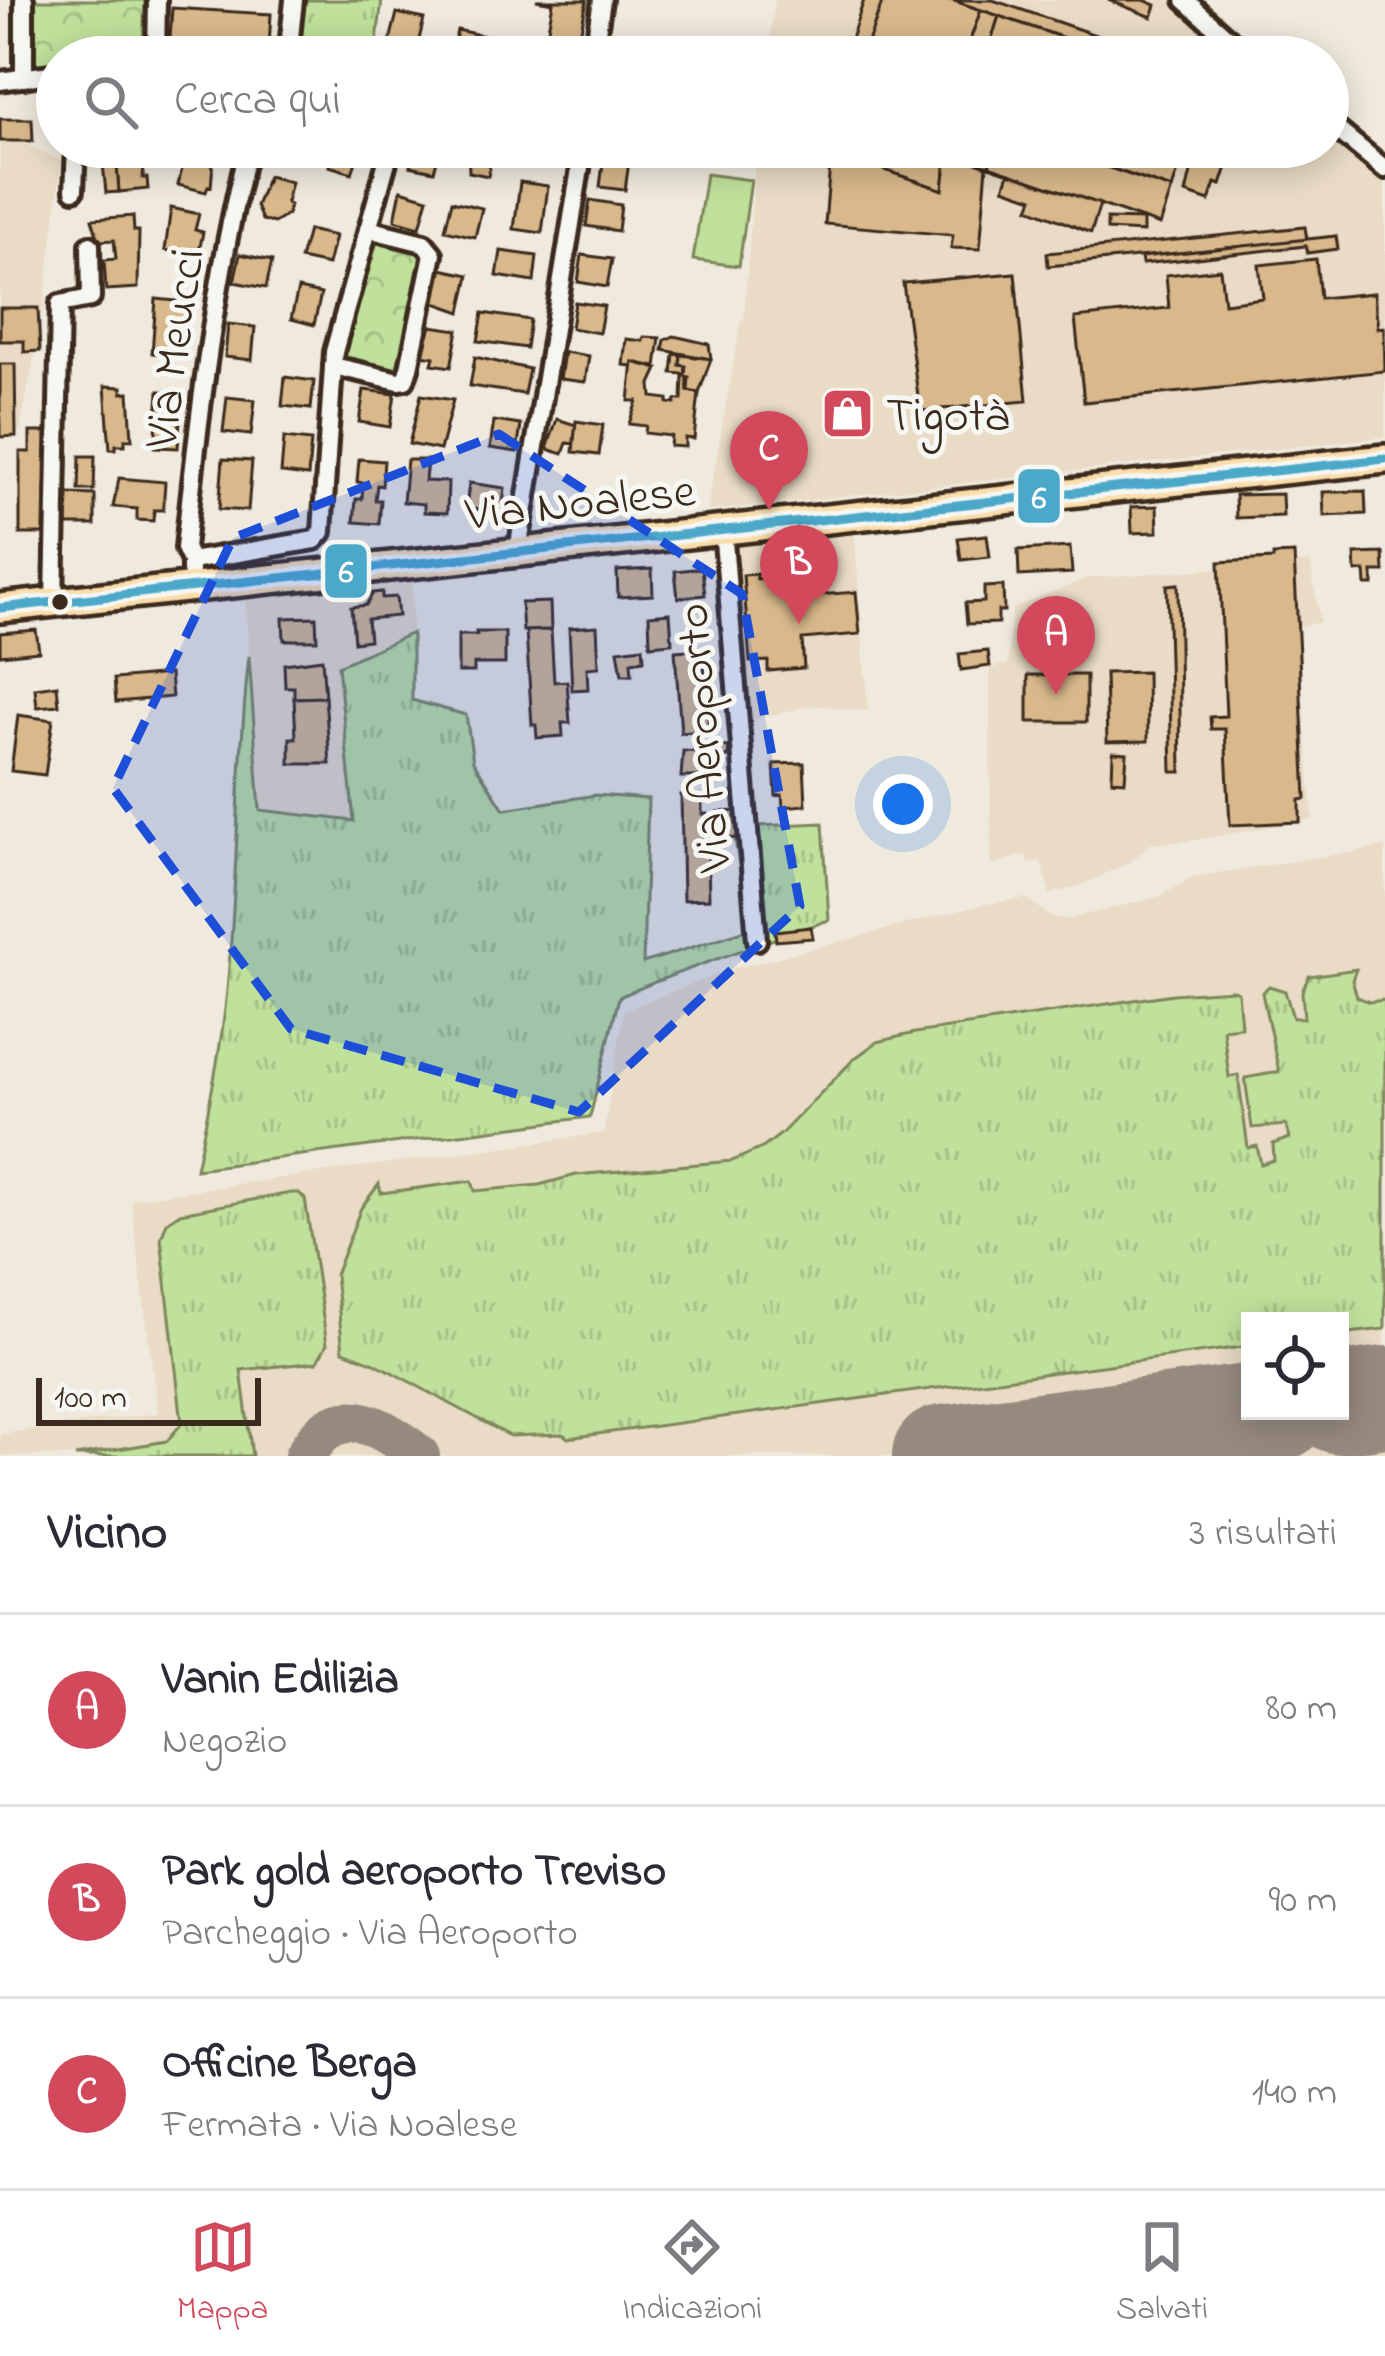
<!DOCTYPE html>
<html lang="it">
<head>
<meta charset="utf-8">
<style>
  body { margin:0; font-family:"Indie Flower",sans-serif; background:#f7f7f7; color:#2b2b33 }
  .controls { position:absolute; right:36px; bottom:36px; display:grid; overflow:hidden; border-radius:0px; box-shadow:0 6px 30px #0003 }
  .controls button { width:108px; height:108px; display:grid; place-items:center; padding:0; border:0; border-bottom:3px solid #e1e1e2; background:#fff; color:#2b2b33; font:60px sans-serif }
  .scale { position:absolute; left:36px; bottom:30px; width:225px; box-sizing:border-box; padding-left:12px; border:6px solid #3b2a1e; border-top:0; font-size:33px; line-height:42px; white-space:nowrap; color:#3b2a1e; -webkit-text-stroke:9px #f6f6f2; paint-order:stroke }
  .you { position:absolute; left:903px; top:804px; width:42px; height:42px; margin:-30px; border:9px solid #fff; border-radius:50%; background:#1a73e8; box-shadow:0 0 0 18px #1a73e833 }
  .badge { display:grid; place-items:center; width:78px; height:78px; border-radius:50%; background:#d1495b; color:#fff; font-size:39px; font-weight:700 }
  .pin { position:absolute; translate:-50% -99px; filter:drop-shadow(0 3px 6px #0008) }
  .pin::after { content:''; position:absolute; top:63px; width:42px; height:36px; background:inherit; clip-path:polygon(0 0,100% 0,50% 100%) }
  .list { margin:0; padding:0; list-style:none }
  h2 { display:flex; justify-content:space-between; align-items:center; height:156px; margin:0; padding:0 48px; font-size:51px }
  h2 small { font-size:39px; font-weight:400; color:#7c7c81 }
  .list li { display:grid; grid-template-columns:78px 1fr auto; gap:36px; align-items:center; box-sizing:border-box; height:192px; padding:0 48px; border-top:3px solid #e1e1e2 }
  .list b { display:block; font-size:45px; white-space:nowrap }
  .list p { margin:0; font-size:39px; white-space:nowrap; color:#7c7c81 }
  .list em { font-size:39px; font-style:normal; color:#7c7c81 }
  .icon { flex:none; width:66px; height:66px; fill:none; stroke:currentColor; stroke-width:2; stroke-linecap:round; stroke-linejoin:round }
  .map { position:relative; flex:none; width:1385px; height:1456px; overflow:hidden }
  .search { position:absolute; background:#fff; box-shadow:0 6px 30px #0003; left:36px; right:36px; top:36px; height:132px; display:flex; align-items:center; gap:30px; box-sizing:border-box; padding:0 42px; border-radius:66px; color:#7c7c81; font-size:45px }
  .sheet { height:732px; background:#fff }
  nav { display:flex; justify-content:space-around; align-items:center; box-sizing:border-box; height:168px; border-top:3px solid #e1e1e2; background:#fff; font-size:33px; color:#7c7c81 }
  nav a { display:grid; justify-items:center; gap:6px }
  nav .on { color:#d1495b }
  .map>svg:first-child { display:block }
  .built { fill:#e9dbc5; fill-rule:evenodd }
  .grass { fill:url(#grass-tufts); stroke:#7e865c; stroke-width:3 }
  .park { fill:url(#park-crowns); stroke:#7e865c; stroke-width:3 }
  .pitch { fill:#c0e19b; stroke:#7e865c; stroke-width:3 }
  .lines { fill:none; stroke-linecap:round; stroke-linejoin:round }
  .taxiway { stroke:#968a7e; stroke-width:42 }
  .runway { stroke:#968a7e; stroke-width:102 }
  .building { fill:#d9b98c; stroke:#3b2a1e; stroke-width:3 }
  .street-casing { stroke:#3b2a1e; stroke-width:26 }
  .primary-casing { stroke:#3b2a1e; stroke-width:36 }
  .street { stroke:#f6f6f2; stroke-width:16 }
  .primary { stroke:#faddab; stroke-width:27 }
  .bus-1-casing { stroke:#f6f6f2; stroke-width:18 }
  .bus-1 { stroke:#4ca8c9; stroke-width:9 }
  .marked { fill:#1d4ed8; fill-opacity:0.2; stroke:#1d4ed8; stroke-width:9; stroke-dasharray:24 15; stroke-linejoin:round }
  .bus-dot { fill:#3b2a1e; stroke:#f6f6f2; stroke-width:4.5 }
  .labels { text-anchor:middle; stroke-width:10; stroke-linejoin:round; paint-order:stroke }
  .street-label { font-size:48px; fill:#3b2a1e; stroke:#f6f6f2 }
  .poi-label { font-size:48px; fill:#3b2a1e; stroke:#f6f6f2; text-anchor:start }
  .line-badge { stroke:#f6f6f2; stroke-width:4.5 }
  .badge-label { font-size:33px; text-anchor:middle; font-weight:bold; fill:#fff }
</style>
</head>
<body>
<div class="map">
<svg width="1385" height="1456" viewBox="0 0 1385 1456">
  <defs>
    <pattern id="grass-tufts" width="24" height="20" patternUnits="userSpaceOnUse" patternTransform="scale(3)"><rect width="24" height="20" fill="#c0e19b"/><path d="M3 7l-1-3M5 7V3M7 7l1-3M15 17l-1-3M17 17v-4M19 17l1-3" fill="none" stroke="#a6c185"/></pattern>
    <pattern id="park-crowns" width="20" height="18" patternUnits="userSpaceOnUse" patternTransform="scale(3)"><rect width="20" height="18" fill="#c0e19b"/><path d="M2 6a3 3 0 1 1 6 0M12 15a3 3 0 1 1 6 0" fill="none" stroke="#a6c185"/></pattern>
  </defs>
  <rect width="100%" height="100%" fill="#f0eade"/>
  <filter id="ink" filterUnits="userSpaceOnUse"><feTurbulence type="fractalNoise" baseFrequency=".00833" numOctaves="2"/><feDisplacementMap in="SourceGraphic" scale="24" xChannelSelector="R" yChannelSelector="G"/><feConvolveMatrix kernelMatrix="1 2 1 2 8 2 1 2 1" color-interpolation-filters="sRGB"/></filter>
  <g filter="url(#ink)">
    <g class="built">
      <path d="M775,0H1179L1253,57H767Z"/>
      <path d="M1328,115L1385,164V437L707,511L741,320L744,319L756,147H1328Z"/>
      <path d="M0,132L62,161L45,301L20,430L0,440Z"/>
      <path d="M854,527L868,711L815,705L736,723L714,542Z"/>
      <path d="M1310,562L1320,622L1297,627L1313,819L1190,841L1150,844L1130,862L1080,886L1050,894L1041,861L1028,864L1025,855L991,865L990,668L1008,664L1012,609L1087,578Z"/>
      <path d="M413,575L412,633L338,666L354,822L259,810L245,594Z"/>
      <path d="M1385,847V1456H0V1434L158,1413L131,1199L604,1133L624,1010L732,969L985,904L1027,898L1051,917L1069,919L1161,896L1192,877ZM1250,1321H1340V1411H1250Z"/>
    </g>
    <g class="grass">
      <path d="M302,0H382L375,57H296Z"/>
      <path d="M412,633V700L466,715L473,761L504,809L596,795L648,799L643,963L749,929L733,827L823,823L829,920C759,945 688,967 619,997L590,1117L196,1169C209,1106 223,1043 228,978C238,871 237,764 249,656L260,810L354,821L338,666Z"/>
      <path d="M1356,969L1352,980L1357,997L1369,1002L1385,1000V1329L1340,1334V1321H1250V1346L568,1438L563,1434L510,1436L375,1363L343,1351L335,1275L361,1208L379,1184L381,1193L472,1181L475,1191L539,1185L576,1175L732,1161L764,1147L781,1134L854,1059L877,1042L915,1033L1173,994L1233,990L1238,992L1241,1027L1223,1029L1229,1077L1238,1075L1248,1148L1257,1146L1261,1164L1274,1160L1273,1144L1290,1138L1286,1125L1252,1128L1245,1078L1279,1072L1262,993L1269,986L1285,991L1293,1018H1304L1302,991L1309,976Z"/>
      <path d="M291,1193H299L305,1199L327,1344L317,1362L241,1370L252,1456H75L167,1441L182,1423L161,1238L167,1222L180,1213Z"/>
    </g>
    <g class="park">
      <path d="M30,0H145L143,48L129,57H57V69H29Z"/>
      <path d="M371,233L424,248L427,255L397,378L337,362Z"/>
    </g>
    <path class="pitch" d="M706,174L751,180L739,266L693,260Z"/>
    <g class="lines">
      <path class="taxiway" d="M305,1456C337,1399 379,1423 419,1456"/>
      <g class="runway">
        <path d="M1340,1403L1385,1397"/>
        <path d="M943,1456L1277,1411"/>
      </g>
    </g>
    <g class="building">
      <path d="M536,0H587L578,44L546,39L553,3Z"/>
      <path d="M864,0H883L863,57H845Z"/>
      <path d="M883,0H952L981,10L964,57H863Z"/>
      <path d="M952,0H993L1160,57H1120Z"/>
      <path d="M1108,0H1144L1156,5L1152,17Z"/>
      <path d="M172,8L271,14L269,46L170,40Z"/>
      <path d="M981,10L999,16L986,57H964Z"/>
      <path d="M397,13L424,19L417,48L432,52L430,57H386Z"/>
      <path d="M999,16L1120,57H986Z"/>
      <path d="M457,30L512,42L508,57H452Z"/>
      <path d="M0,119H32L33,141H0Z"/>
      <path d="M336,147L360,151L352,173L329,166Z"/>
      <path d="M415,147L440,151L434,171L410,166Z"/>
      <path d="M468,147H493L488,176L469,172Z"/>
      <path d="M605,147L631,148L625,190L600,187Z"/>
      <path d="M648,147L701,153L700,161L648,154Z"/>
      <path d="M719,147L755,150L753,163L717,159Z"/>
      <path d="M833,147H956L954,154L947,152L943,190L831,152Z"/>
      <path d="M956,147H995L989,166L954,154Z"/>
      <path d="M995,147H1048L1172,189L1160,225L989,166Z"/>
      <path d="M1048,147H1186L1172,189Z"/>
      <path d="M1197,147H1224L1219,161L1228,164L1221,185L1215,183L1209,201L1186,193Z"/>
      <path d="M145,150L143,178H147L148,189L119,192L116,153Z"/>
      <path d="M831,152L943,190L947,152L987,166L980,249L951,248L953,235L825,224Z"/>
      <path d="M116,153L119,192L106,193L102,154Z"/>
      <path d="M185,157L213,164L211,187L208,186L206,192L178,185Z"/>
      <path d="M1009,173L1100,204L1091,233L1029,208L1033,198L1004,188Z"/>
      <path d="M268,176L291,182L286,203L290,205L287,215L274,223L262,220L256,206Z"/>
      <path d="M520,182L548,186L542,233L514,229Z"/>
      <path d="M401,190L428,198L420,227L395,220Z"/>
      <path d="M590,200L621,205L618,231L586,226Z"/>
      <path d="M452,201L482,208L475,237L445,230Z"/>
      <path d="M171,208L199,214L195,230L203,232L198,257L165,250Z"/>
      <path d="M133,216L134,231H139L138,288L106,290L104,260L116,259L114,240L99,241L92,219Z"/>
      <path d="M1107,219L1143,220V232L1107,230Z"/>
      <path d="M1305,227L1307,240L1048,266L1047,253Z"/>
      <path d="M308,230L335,236L328,265L300,259Z"/>
      <path d="M1336,236L1338,249L1307,253L1306,246L1142,264L1141,257Z"/>
      <path d="M501,251L537,256L534,282L497,276Z"/>
      <path d="M240,254L272,261L266,288L234,282Z"/>
      <path d="M582,255L612,259L607,287L578,282Z"/>
      <path d="M1316,259L1320,298L1374,293L1378,328L1384,327L1385,371L1084,402L1075,318L1169,308L1166,275L1220,269L1224,303L1263,298L1259,265Z"/>
      <path d="M441,269L469,275L461,312L430,301Z"/>
      <path d="M1015,273L1027,401L920,411L903,283Z"/>
      <path d="M298,289L321,294L314,325L291,319Z"/>
      <path d="M156,299L187,302L183,357L152,353Z"/>
      <path d="M575,302L604,306L599,333L571,328Z"/>
      <path d="M0,308H38L40,351L24,352V341H0Z"/>
      <path d="M483,313L530,320L526,348L478,341Z"/>
      <path d="M228,324L255,327L252,360L225,357Z"/>
      <path d="M431,326L458,330L451,367L432,364L434,357L422,355Z"/>
      <path d="M674,336L709,344L711,359L663,350L665,340Z"/>
      <path d="M644,337L660,338L656,367L633,362L632,366L623,365L626,339L643,341Z"/>
      <path d="M564,352L589,356L585,382L560,379Z"/>
      <path d="M674,354L681,355L680,365L686,366L688,391L699,393L694,439L685,438V447L670,446L671,436L645,433L646,426L629,424L637,401H629L633,362L658,369L651,384L652,397L668,399V403L675,404L676,400H682L683,374L672,373Z"/>
      <path d="M681,355L711,359L699,393L688,391L689,377L685,376L686,366L680,365Z"/>
      <path d="M475,357L529,369L524,394L470,386Z"/>
      <path d="M0,364H15L16,436L0,437Z"/>
      <path d="M285,377L314,381L311,409L282,406Z"/>
      <path d="M105,386L122,387V393L129,392L132,439H125V445H116V449H110Z"/>
      <path d="M364,390L395,394L390,427L359,422Z"/>
      <path d="M159,391L182,392L178,448L155,447Z"/>
      <path d="M421,395L453,400L440,450L409,444Z"/>
      <path d="M227,397L255,400L251,435L223,432Z"/>
      <path d="M557,419L576,425L574,444L567,443L563,454L547,449Z"/>
      <path d="M494,421L521,425L517,452L490,448Z"/>
      <path d="M576,421L603,425L599,455L573,452Z"/>
      <path d="M30,432H52V534H20V452H30Z"/>
      <path d="M284,438L311,441L308,476L281,473Z"/>
      <path d="M80,456H95L94,490H79Z"/>
      <path d="M223,459L252,461L248,511L219,509Z"/>
      <path d="M359,459L384,461L382,486L377,485L375,500H381L379,524L354,522L356,499H362L363,483L357,482Z"/>
      <path d="M407,460H427L425,481L448,482L447,513L424,512V504L403,502Z"/>
      <path d="M119,478L165,482L163,510H154L153,521L137,520V509L113,507Z"/>
      <path d="M469,483L505,488L502,514L466,508Z"/>
      <path d="M1365,491L1366,514L1324,516L1323,492Z"/>
      <path d="M68,494L95,495V525H67Z"/>
      <path d="M1282,494L1283,516L1236,518L1235,495Z"/>
      <path d="M1157,506L1158,532L1132,533L1131,507Z"/>
      <path d="M987,535L990,557L961,560L958,538Z"/>
      <path d="M1070,547L1072,573L1019,576L1018,550Z"/>
      <path d="M1383,553L1384,572H1373V585H1366L1365,571L1356,572L1355,554Z"/>
      <path d="M1294,554L1306,799L1300,800V822L1230,825L1225,729H1211L1210,717L1226,716L1219,562L1273,559V555Z"/>
      <path d="M702,568L705,595L678,598L675,571Z"/>
      <path d="M652,569L653,595L618,597L617,571Z"/>
      <path d="M798,570L799,583L810,582L817,595L856,592L860,634L802,639L804,668L768,671V661L750,662L743,575L757,574V579L784,577L783,572Z"/>
      <path d="M1178,584L1181,772H1172L1167,585Z"/>
      <path d="M1003,586L1004,611H998V623L967,624L965,603L984,602V587Z"/>
      <path d="M382,592V598L396,597L398,616L367,619L369,640L354,642L351,607L366,605L373,593Z"/>
      <path d="M550,602L551,630L523,631L521,603Z"/>
      <path d="M670,613L672,643L650,645L649,615Z"/>
      <path d="M316,617L317,640H284L283,618Z"/>
      <path d="M597,626L599,667L587,668L588,689L572,690L569,628Z"/>
      <path d="M36,630L39,651L0,655V633Z"/>
      <path d="M551,630L554,682L567,681L570,723H562L563,736L537,738L536,725H532L526,631Z"/>
      <path d="M476,632H505V664H474V672H458V635H477Z"/>
      <path d="M643,647L644,660L631,662L632,675H622L618,650Z"/>
      <path d="M703,649L709,730L681,733L675,651Z"/>
      <path d="M988,651L990,666L961,670L959,654Z"/>
      <path d="M322,659L325,697L294,698V687H285L284,664Z"/>
      <path d="M1147,672L1148,741L1107,742L1105,673Z"/>
      <path d="M170,674L172,697L116,702L114,679Z"/>
      <rect x="1028" y="675" width="58" height="47"/>
      <path d="M57,685L59,705L37,707L35,688Z"/>
      <path d="M325,697L330,764H290V738H296L294,698Z"/>
      <path d="M18,715L53,720L45,775L11,771Z"/>
      <path d="M707,745L729,747L728,757H723L721,777H681L683,751L705,752Z"/>
      <path d="M1113,752L1127,753L1125,781L1112,780Z"/>
      <path d="M804,763L806,805L783,807L782,795L776,796L774,764Z"/>
      <path d="M681,795H702V814H707L709,899L683,900Z"/>
      <path d="M736,811L738,838L720,839L718,812Z"/>
      <path d="M811,927L813,938L776,941L775,931Z"/>
    </g>
    <g class="lines">
      <defs>
        <g id="street">
          <path d="M24,0V78"/>
          <path d="M1185,0L1249,57"/>
          <path d="M156,57L157,0"/>
          <path d="M288,57L294,0"/>
          <path d="M593,57L602,0"/>
          <path d="M0,81L57,73"/>
          <path d="M1328,122L1385,169"/>
          <path d="M74,190L76,147"/>
          <path d="M333,366L399,381L405,380L409,368L433,254L424,243L368,229"/>
          <path d="M723,529L757,940"/>
          <path d="M518,551L583,150"/>
          <path d="M191,561L315,540L322,532L334,352L391,147"/>
          <path d="M191,571V561L185,548C199,413 215,279 248,147"/>
          <path d="M54,603L60,304L91,298L90,245"/>
        </g>
        <path id="primary" d="M0,608L1385,459"/>
      </defs>
      <use href="#street" class="street-casing"/>
      <use href="#primary" class="primary-casing"/>
      <use href="#street" class="street"/>
      <use href="#primary" class="primary"/>
      <defs>
        <path id="bus-1" d="M0,608L1385,459"/>
      </defs>
      <use href="#bus-1" class="bus-1-casing"/>
      <use href="#bus-1" class="bus-1"/>
    </g>
  </g>
  <path class="marked" d="M499,434L742,594L800,906L579,1112L291,1029L113,788L233,538Z"/>
  <defs>
    <symbol id="shop-square" viewBox="-11 -11 22 22"><rect x="-9" y="-9" width="18" height="18" rx="4" fill="#d1495b" stroke="#f6f6f2"/><path d="M-5-2.5h2.3a2.7 3.5 0 0 1 5.4 0H5L5.5 6h-11ZM-1.5-2.5h3a1.5 2.3 0 0 0-3 0Z" fill="#fff"/></symbol>
  </defs>
  <g fill-rule="evenodd">
    <use href="#shop-square" x="818" y="384" width="59" height="59"/>
  </g>
  <circle class="bus-dot" cx="60" cy="602" r="10"/>
  <g class="labels">
    <g class="street-label">
      <text transform="translate(172 348) rotate(-82)" y="17">Via Meucci</text>
      <text transform="translate(580 500) rotate(-6)" y="17">Via Noalese</text>
      <text transform="translate(701 738) rotate(-95)" y="17">Via Aeroporto</text>
    </g>
    <g class="poi-label">
      <text x="886" y="430">Tigotà</text>
    </g>
  </g>
  <g class="line-badge">
    <rect x="1016" y="467" width="46" height="58" rx="12" fill="#4ca8c9"/>
    <rect x="323" y="542" width="46" height="58" rx="12" fill="#4ca8c9"/>
  </g>
  <g class="badge-label">
    <text x="1039" y="508">6</text>
    <text x="346" y="582">6</text>
  </g>
</svg>
<div class="controls">
<button><svg class="icon" aria-label="locate" viewBox="0 0 24 24"><circle cx="12" cy="12" r="6"/><path d="M12 2v4M12 18v4M2 12h4M18 12h4"/></svg></button>
</div>
<div class="scale">100 m</div>
<div class="you"></div>
<div class="pin badge" style="left:1056px;top:695px">A</div>
<div class="pin badge" style="left:799px;top:624px">B</div>
<div class="pin badge" style="left:769px;top:510px">C</div>
<div class="search"><svg class="icon" aria-label="search" viewBox="0 0 24 24"><circle cx="10" cy="10" r="6"/><path d="M15 15l6 6"/></svg>Cerca qui</div>
</div>
<section class="sheet">
<h2>Vicino<small>3 risultati</small></h2>
<ul class="list">
<li><span class="badge">A</span><div><b>Vanin Edilizia</b><p>Negozio</p></div><em>80 m</em></li>
<li><span class="badge">B</span><div><b>Park gold aeroporto Treviso</b><p>Parcheggio · Via Aeroporto</p></div><em>90 m</em></li>
<li><span class="badge">C</span><div><b>Officine Berga</b><p>Fermata · Via Noalese</p></div><em>140 m</em></li>
</ul>
</section>
<nav>
<a class="on"><svg class="icon" aria-label="map" viewBox="0 0 24 24"><path d="M3 6l6-2 6 2 6-2v14l-6 2-6-2-6 2zM9 4v14M15 6v14"/></svg>Mappa</a>
<a><svg class="icon" aria-label="directions" viewBox="0 0 24 24"><path d="M12 3l9 9-9 9-9-9zM9 14v-3h6M13 9l2 2-2 2"/></svg>Indicazioni</a>
<a><svg class="icon" aria-label="saved" viewBox="0 0 24 24"><path d="M7 4h10v16l-5-4-5 4z"/></svg>Salvati</a>
</nav>
</body>
</html>
